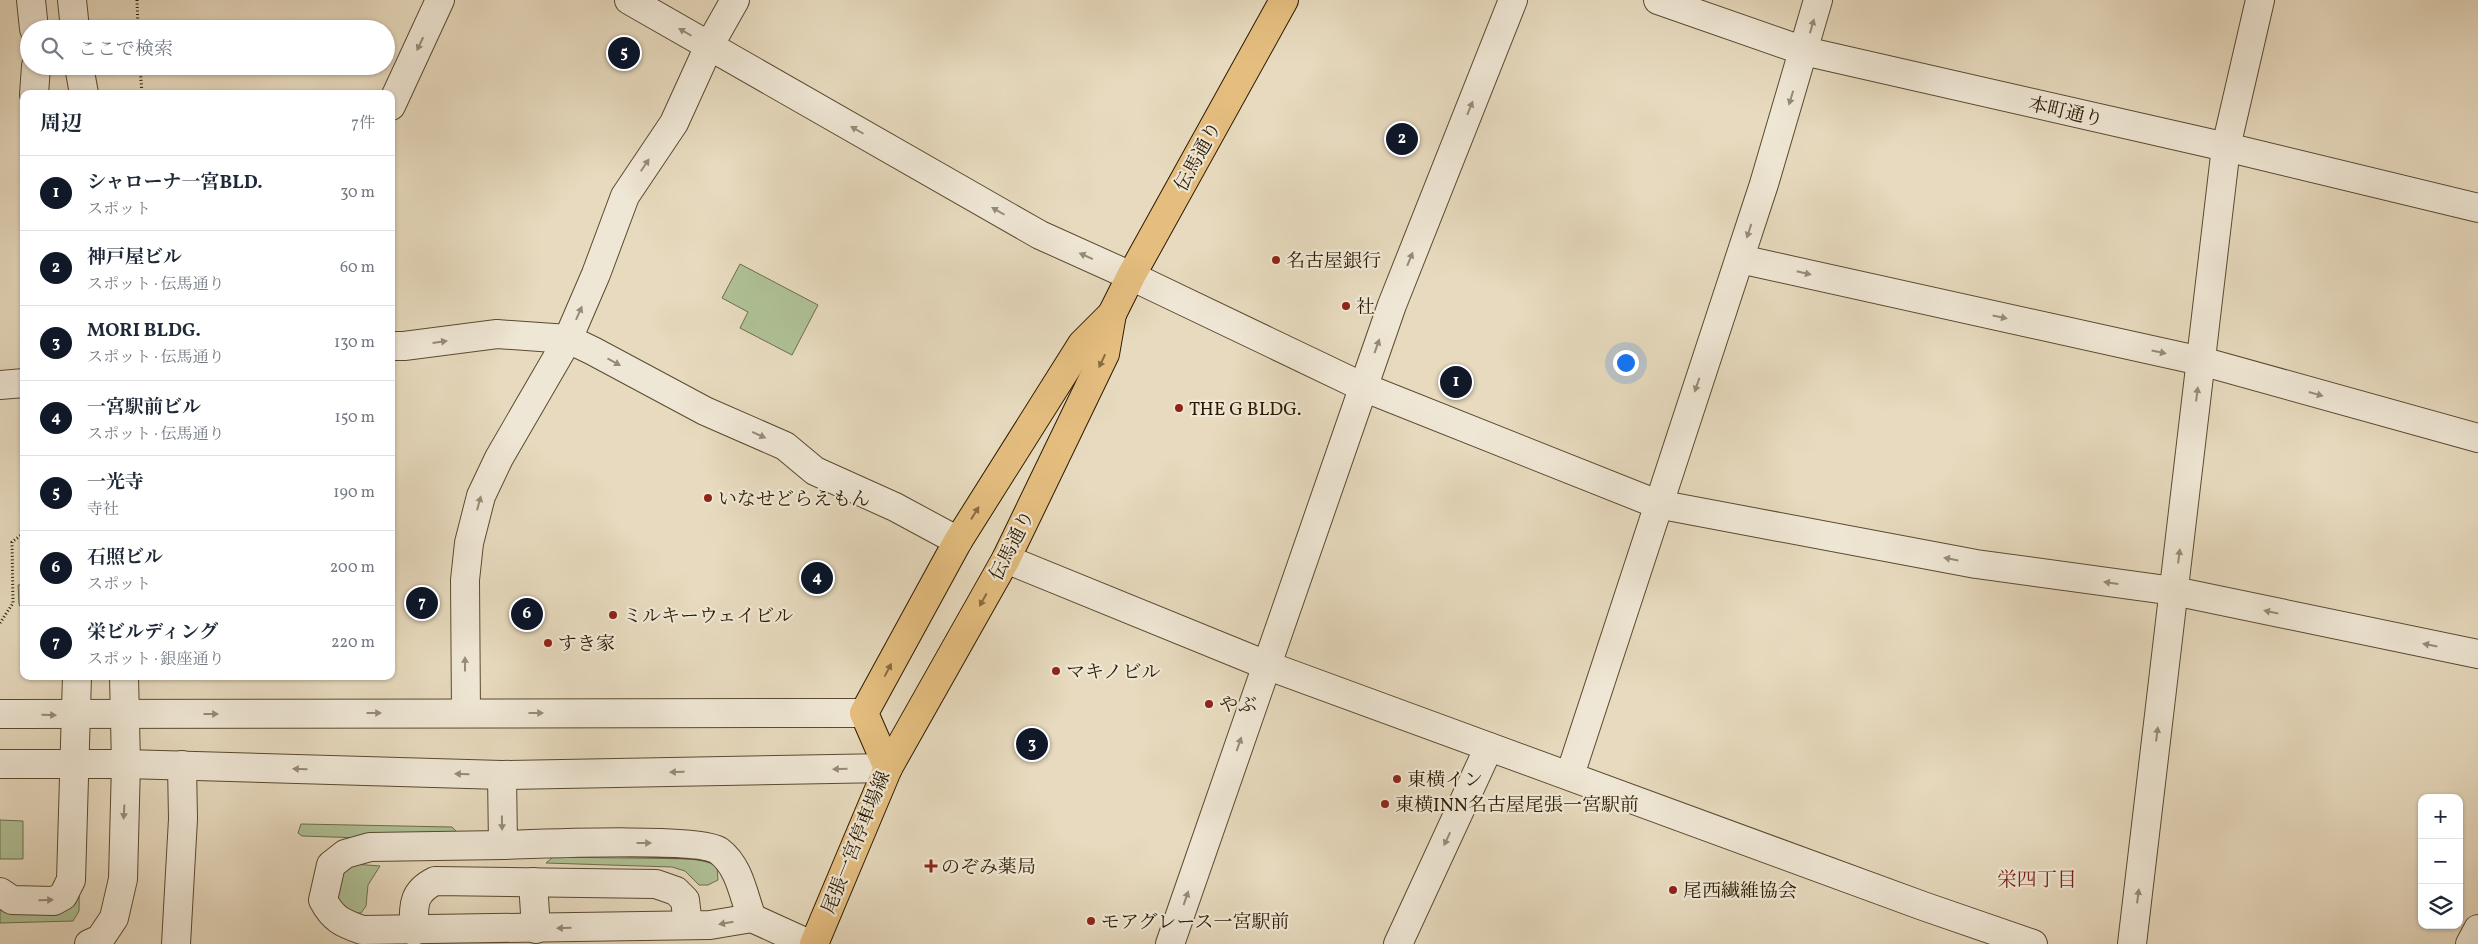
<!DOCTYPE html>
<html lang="ja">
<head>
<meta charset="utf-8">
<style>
  body { margin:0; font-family:Vollkorn,"Noto Serif JP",serif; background:#f6f6f7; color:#1f2937 }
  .controls { position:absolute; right:15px; bottom:15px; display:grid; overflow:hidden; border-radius:10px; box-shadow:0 1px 4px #0004 }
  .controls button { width:45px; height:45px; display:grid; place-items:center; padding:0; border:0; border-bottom:1px solid #e0e1e3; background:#fff; color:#1f2937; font:25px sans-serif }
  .you { position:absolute; left:1625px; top:362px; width:18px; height:18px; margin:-12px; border:4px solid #fff; border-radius:50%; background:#1a73e8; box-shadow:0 0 0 8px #1a73e833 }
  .badge { display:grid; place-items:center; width:32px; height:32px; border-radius:50%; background:#111827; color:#fff; font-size:16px; font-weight:700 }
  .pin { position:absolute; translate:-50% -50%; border:2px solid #fff; box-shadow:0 1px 5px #0006 }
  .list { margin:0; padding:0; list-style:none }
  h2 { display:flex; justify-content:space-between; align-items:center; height:65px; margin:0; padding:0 20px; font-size:21px }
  h2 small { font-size:16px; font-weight:400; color:#747a83 }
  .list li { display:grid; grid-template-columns:32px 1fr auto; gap:15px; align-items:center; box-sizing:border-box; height:75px; padding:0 20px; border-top:1px solid #e0e1e3 }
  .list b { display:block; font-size:19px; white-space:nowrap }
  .list p { margin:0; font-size:16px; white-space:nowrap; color:#747a83 }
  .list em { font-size:16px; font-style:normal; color:#747a83 }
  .icon { flex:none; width:28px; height:28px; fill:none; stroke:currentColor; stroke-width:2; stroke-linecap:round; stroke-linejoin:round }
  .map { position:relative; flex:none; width:2478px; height:944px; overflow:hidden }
  .search { position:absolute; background:#fff; box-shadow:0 1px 4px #0004; left:20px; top:20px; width:375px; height:55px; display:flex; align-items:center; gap:12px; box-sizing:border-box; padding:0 18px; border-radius:28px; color:#747a83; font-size:19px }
  .panel { position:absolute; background:#fff; box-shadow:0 1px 4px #0004; left:20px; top:90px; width:375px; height:590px; border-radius:10px }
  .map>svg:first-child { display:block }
  .green { fill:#afc196; stroke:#6d6e4c }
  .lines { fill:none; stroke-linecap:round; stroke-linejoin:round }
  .minor-casing { stroke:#5a4a30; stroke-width:30 }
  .major-casing { stroke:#2b1a01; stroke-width:30 }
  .path { stroke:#2b1a01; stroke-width:3; stroke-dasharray:1 2.5; stroke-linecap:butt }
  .minor { stroke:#efe7d5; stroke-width:28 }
  .major { stroke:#e4bd7f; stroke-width:28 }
  .oneway { fill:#978b76 }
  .oneway2 { fill:#886c40 }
  .poi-dot { fill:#8f2418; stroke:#efe7d5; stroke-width:2 }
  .labels { text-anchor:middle; stroke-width:4.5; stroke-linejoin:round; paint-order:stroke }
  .street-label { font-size:19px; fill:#2b1a01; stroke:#efe7d5 }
  .poi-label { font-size:19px; fill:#2b1a01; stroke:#efe7d5; text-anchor:start }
  .neighbourhood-label { font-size:20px; fill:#7a1f14; stroke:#efe7d5 }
</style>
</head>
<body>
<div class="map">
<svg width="2478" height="944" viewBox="0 0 2478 944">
  <rect width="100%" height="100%" fill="#e7dabe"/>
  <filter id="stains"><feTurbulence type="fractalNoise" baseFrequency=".004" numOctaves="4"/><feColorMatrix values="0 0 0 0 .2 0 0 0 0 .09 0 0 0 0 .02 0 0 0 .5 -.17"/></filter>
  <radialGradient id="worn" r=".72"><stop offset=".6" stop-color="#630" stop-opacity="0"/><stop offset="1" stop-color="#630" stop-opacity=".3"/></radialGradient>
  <g class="green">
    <path d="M740,264L818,305L792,355L740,328L748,312L722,298Z"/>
    <path d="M24,584V614L19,604L18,585Z"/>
    <path d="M0,820L23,821V859H0Z"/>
    <path d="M301,824L452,827L461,836L452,841L302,836L298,833Z"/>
    <path d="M80,845L79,911L73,921L0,923V909H66Z"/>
    <path d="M553,857L700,859L717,866L718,880L708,885H699L685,871L672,867L546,863Z"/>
    <path d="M353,864L380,866L368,885L366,906L361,913H339L333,878Z"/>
  </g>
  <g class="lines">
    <defs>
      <g id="minor">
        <path d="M31,0L34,29"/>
        <path d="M72,0L75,29"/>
        <path d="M629,0L1040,235L1131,276L1363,387L1657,504L1976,564L2174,591L2478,654"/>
        <path d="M1658,0L1804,51L2226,147L2478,208"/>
        <path d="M79,66L84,94"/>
        <path d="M34,94L36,66"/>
        <path d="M391,106L440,0"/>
        <path d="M1740,259L2201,361L2478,438"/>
        <path d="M391,346H404L497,334L568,339L593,351L705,411L785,446L815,471L895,507L958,541"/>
        <path d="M0,385L24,383"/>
        <path d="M1006,559L1266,665L1923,906L2033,944"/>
        <path d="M466,713L465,580L469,543L481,496L499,458L568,339L596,274L625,196L674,123L709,46L735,0"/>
        <path d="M0,714L864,713"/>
        <path d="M0,764H126L502,775L888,768"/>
        <path d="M502,775L503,845C536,844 700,837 719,851C740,867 743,895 752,918L710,925L362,930C342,923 333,919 323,900L331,865L345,854L370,847L503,845"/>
        <path d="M1570,775L1764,184L1818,0"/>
        <path d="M533,882L536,929"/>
        <path d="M0,892L12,900L54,901L63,896L71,880L77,676"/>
        <path d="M752,918L809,944"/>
        <path d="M414,931C414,907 411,893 435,881L656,884L676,891L685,900L688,925"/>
        <path d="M89,944L100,939L114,918L123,879L126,764L124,676"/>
        <path d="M176,944L183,819L182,765"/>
        <path d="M1170,944L1392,305L1513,0"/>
        <path d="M1398,944L1489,747"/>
        <path d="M2132,944L2226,147L2260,0"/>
        <path d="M2470,944L2478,929"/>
      </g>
      <g id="major">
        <path d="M888,768L864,713L958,541L1082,344L1112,314"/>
        <path d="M814,944L888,768L1006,559L1105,354L1112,314L1131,276L1284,0"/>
      </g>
    </defs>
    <use href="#minor" class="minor-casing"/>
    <use href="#major" class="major-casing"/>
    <g class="path">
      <path d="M137,0L138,29"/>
      <path d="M140,66L142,94"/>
      <path d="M23,416L24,425"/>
      <path d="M0,623L13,603L12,542L24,533"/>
    </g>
    <use href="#minor" class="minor"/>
    <use href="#major" class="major"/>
  </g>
  <defs><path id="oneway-solid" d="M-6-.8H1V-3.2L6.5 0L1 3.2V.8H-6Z" transform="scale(1.25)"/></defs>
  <g class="oneway">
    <use href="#oneway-solid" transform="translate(1812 26) rotate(-74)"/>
    <use href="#oneway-solid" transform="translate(685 32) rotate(-150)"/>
    <use href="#oneway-solid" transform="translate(420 44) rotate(115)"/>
    <use href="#oneway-solid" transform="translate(1791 98) rotate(107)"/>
    <use href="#oneway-solid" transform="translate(1470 108) rotate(-68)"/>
    <use href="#oneway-solid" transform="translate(857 130) rotate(-150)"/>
    <use href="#oneway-solid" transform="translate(645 165) rotate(-56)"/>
    <use href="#oneway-solid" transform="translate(998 211) rotate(-150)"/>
    <use href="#oneway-solid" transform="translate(1749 231) rotate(108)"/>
    <use href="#oneway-solid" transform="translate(1086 256) rotate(-156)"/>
    <use href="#oneway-solid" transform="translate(1410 259) rotate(-68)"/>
    <use href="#oneway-solid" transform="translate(1804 273) rotate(13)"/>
    <use href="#oneway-solid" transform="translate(579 313) rotate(-66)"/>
    <use href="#oneway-solid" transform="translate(2000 317) rotate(12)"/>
    <use href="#oneway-solid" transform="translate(440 342) rotate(-8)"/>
    <use href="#oneway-solid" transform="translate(1377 346) rotate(-70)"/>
    <use href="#oneway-solid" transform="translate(2159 352) rotate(12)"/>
    <use href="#oneway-solid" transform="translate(614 362) rotate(29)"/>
    <use href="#oneway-solid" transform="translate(1697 385) rotate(109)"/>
    <use href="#oneway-solid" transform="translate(2197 394) rotate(-83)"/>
    <use href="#oneway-solid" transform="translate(2316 394) rotate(16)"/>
    <use href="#oneway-solid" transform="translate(759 435) rotate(24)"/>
    <use href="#oneway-solid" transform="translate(479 503) rotate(-75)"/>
    <use href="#oneway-solid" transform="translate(2179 556) rotate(-83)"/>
    <use href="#oneway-solid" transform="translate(1951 559) rotate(-169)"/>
    <use href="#oneway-solid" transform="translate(2111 583) rotate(-172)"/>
    <use href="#oneway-solid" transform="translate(2271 612) rotate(-168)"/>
    <use href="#oneway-solid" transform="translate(2430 645) rotate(-169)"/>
    <use href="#oneway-solid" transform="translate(465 664) rotate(-90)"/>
    <use href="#oneway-solid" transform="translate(374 713)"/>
    <use href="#oneway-solid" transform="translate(536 713)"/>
    <use href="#oneway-solid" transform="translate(211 714)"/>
    <use href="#oneway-solid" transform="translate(49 715) rotate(1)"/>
    <use href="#oneway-solid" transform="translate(2157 734) rotate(-83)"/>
    <use href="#oneway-solid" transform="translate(1239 744) rotate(-71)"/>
    <use href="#oneway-solid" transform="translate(300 769) rotate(-178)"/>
    <use href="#oneway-solid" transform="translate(840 769) rotate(179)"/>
    <use href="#oneway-solid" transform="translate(677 772) rotate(179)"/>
    <use href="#oneway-solid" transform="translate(462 774) rotate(-178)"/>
    <use href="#oneway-solid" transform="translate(124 812) rotate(93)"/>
    <use href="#oneway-solid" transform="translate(502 823) rotate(89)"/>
    <use href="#oneway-solid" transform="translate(1447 839) rotate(115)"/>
    <use href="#oneway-solid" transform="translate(644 843)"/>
    <use href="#oneway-solid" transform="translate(2138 896) rotate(-83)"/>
    <use href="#oneway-solid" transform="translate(1186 898) rotate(-71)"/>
    <use href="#oneway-solid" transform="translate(46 900) rotate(-1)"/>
    <use href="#oneway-solid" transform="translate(726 923) rotate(170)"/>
    <use href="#oneway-solid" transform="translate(564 928) rotate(179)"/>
  </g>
  <g class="oneway2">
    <use href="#oneway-solid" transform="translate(1102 361) rotate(115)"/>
    <use href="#oneway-solid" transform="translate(975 513) rotate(-58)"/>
    <use href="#oneway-solid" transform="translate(983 600) rotate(119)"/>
    <use href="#oneway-solid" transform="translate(888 670) rotate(-62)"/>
  </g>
  <g class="poi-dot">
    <circle cx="1276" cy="260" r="5"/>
    <circle cx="1346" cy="306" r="5"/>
    <circle cx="1179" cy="408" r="5"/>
    <circle cx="708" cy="498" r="5"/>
    <circle cx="613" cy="615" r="5"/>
    <circle cx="548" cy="643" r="5"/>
    <circle cx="1056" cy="671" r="5"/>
    <circle cx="1209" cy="704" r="5"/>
    <circle cx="1397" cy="779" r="5"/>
    <circle cx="1385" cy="804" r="5"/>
    <path d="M928.5 858.5h5v5h5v5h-5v5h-5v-5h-5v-5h5z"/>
    <circle cx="1673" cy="890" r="5"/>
    <circle cx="1091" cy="921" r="5"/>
  </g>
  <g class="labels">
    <g class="street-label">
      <text transform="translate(2066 111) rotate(13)" y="7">本町通り</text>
      <text transform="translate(1197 156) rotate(-61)" y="7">伝馬通り</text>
      <text transform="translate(1011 545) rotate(-63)" y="7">伝馬通り</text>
      <text transform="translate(855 842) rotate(-68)" y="7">尾張一宮停車場線</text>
    </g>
    <g class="poi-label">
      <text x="1286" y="267">名古屋銀行</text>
      <text x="1356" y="313">社</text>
      <text x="1189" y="415">THE G BLDG.</text>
      <text x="718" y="505">いなせどらえもん</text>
      <text x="623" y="622">ミルキーウェイビル</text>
      <text x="558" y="650">すき家</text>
      <text x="1066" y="678">マキノビル</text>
      <text x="1219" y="711">やぶ</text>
      <text x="1407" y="786">東横イン</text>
      <text x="1395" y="811">東横INN名古屋尾張一宮駅前</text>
      <text x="941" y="873">のぞみ薬局</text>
      <text x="1683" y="897">尾西繊維協会</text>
      <text x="1101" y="928">モアグレース一宮駅前</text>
    </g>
    <g class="neighbourhood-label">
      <text x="2037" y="886">栄四丁目</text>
    </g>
  </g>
  <rect width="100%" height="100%" filter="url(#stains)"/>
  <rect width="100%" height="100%" fill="url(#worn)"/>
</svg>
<div class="controls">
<button>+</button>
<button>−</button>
<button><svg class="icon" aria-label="layers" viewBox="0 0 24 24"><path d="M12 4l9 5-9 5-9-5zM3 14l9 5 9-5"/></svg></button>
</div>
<div class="you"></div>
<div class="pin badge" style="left:1456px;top:382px">1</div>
<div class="pin badge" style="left:1402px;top:139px">2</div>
<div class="pin badge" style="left:1032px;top:744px">3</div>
<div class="pin badge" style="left:817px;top:578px">4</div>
<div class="pin badge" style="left:624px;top:53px">5</div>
<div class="pin badge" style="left:527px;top:614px">6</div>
<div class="pin badge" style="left:422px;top:603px">7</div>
<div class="search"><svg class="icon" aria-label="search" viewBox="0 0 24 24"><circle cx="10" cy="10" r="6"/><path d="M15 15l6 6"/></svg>ここで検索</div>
<section class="panel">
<h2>周辺<small>7件</small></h2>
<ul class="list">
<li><span class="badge">1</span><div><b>シャローナ一宮BLD.</b><p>スポット</p></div><em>30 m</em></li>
<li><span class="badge">2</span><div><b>神戸屋ビル</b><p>スポット · 伝馬通り</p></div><em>60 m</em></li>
<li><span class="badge">3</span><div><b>MORI BLDG.</b><p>スポット · 伝馬通り</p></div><em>130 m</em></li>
<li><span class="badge">4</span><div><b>一宮駅前ビル</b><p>スポット · 伝馬通り</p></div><em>150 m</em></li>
<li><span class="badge">5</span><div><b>一光寺</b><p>寺社</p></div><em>190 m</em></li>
<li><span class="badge">6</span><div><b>石照ビル</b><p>スポット</p></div><em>200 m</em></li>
<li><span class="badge">7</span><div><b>栄ビルディング</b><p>スポット · 銀座通り</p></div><em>220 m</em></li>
</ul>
</section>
</div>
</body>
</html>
